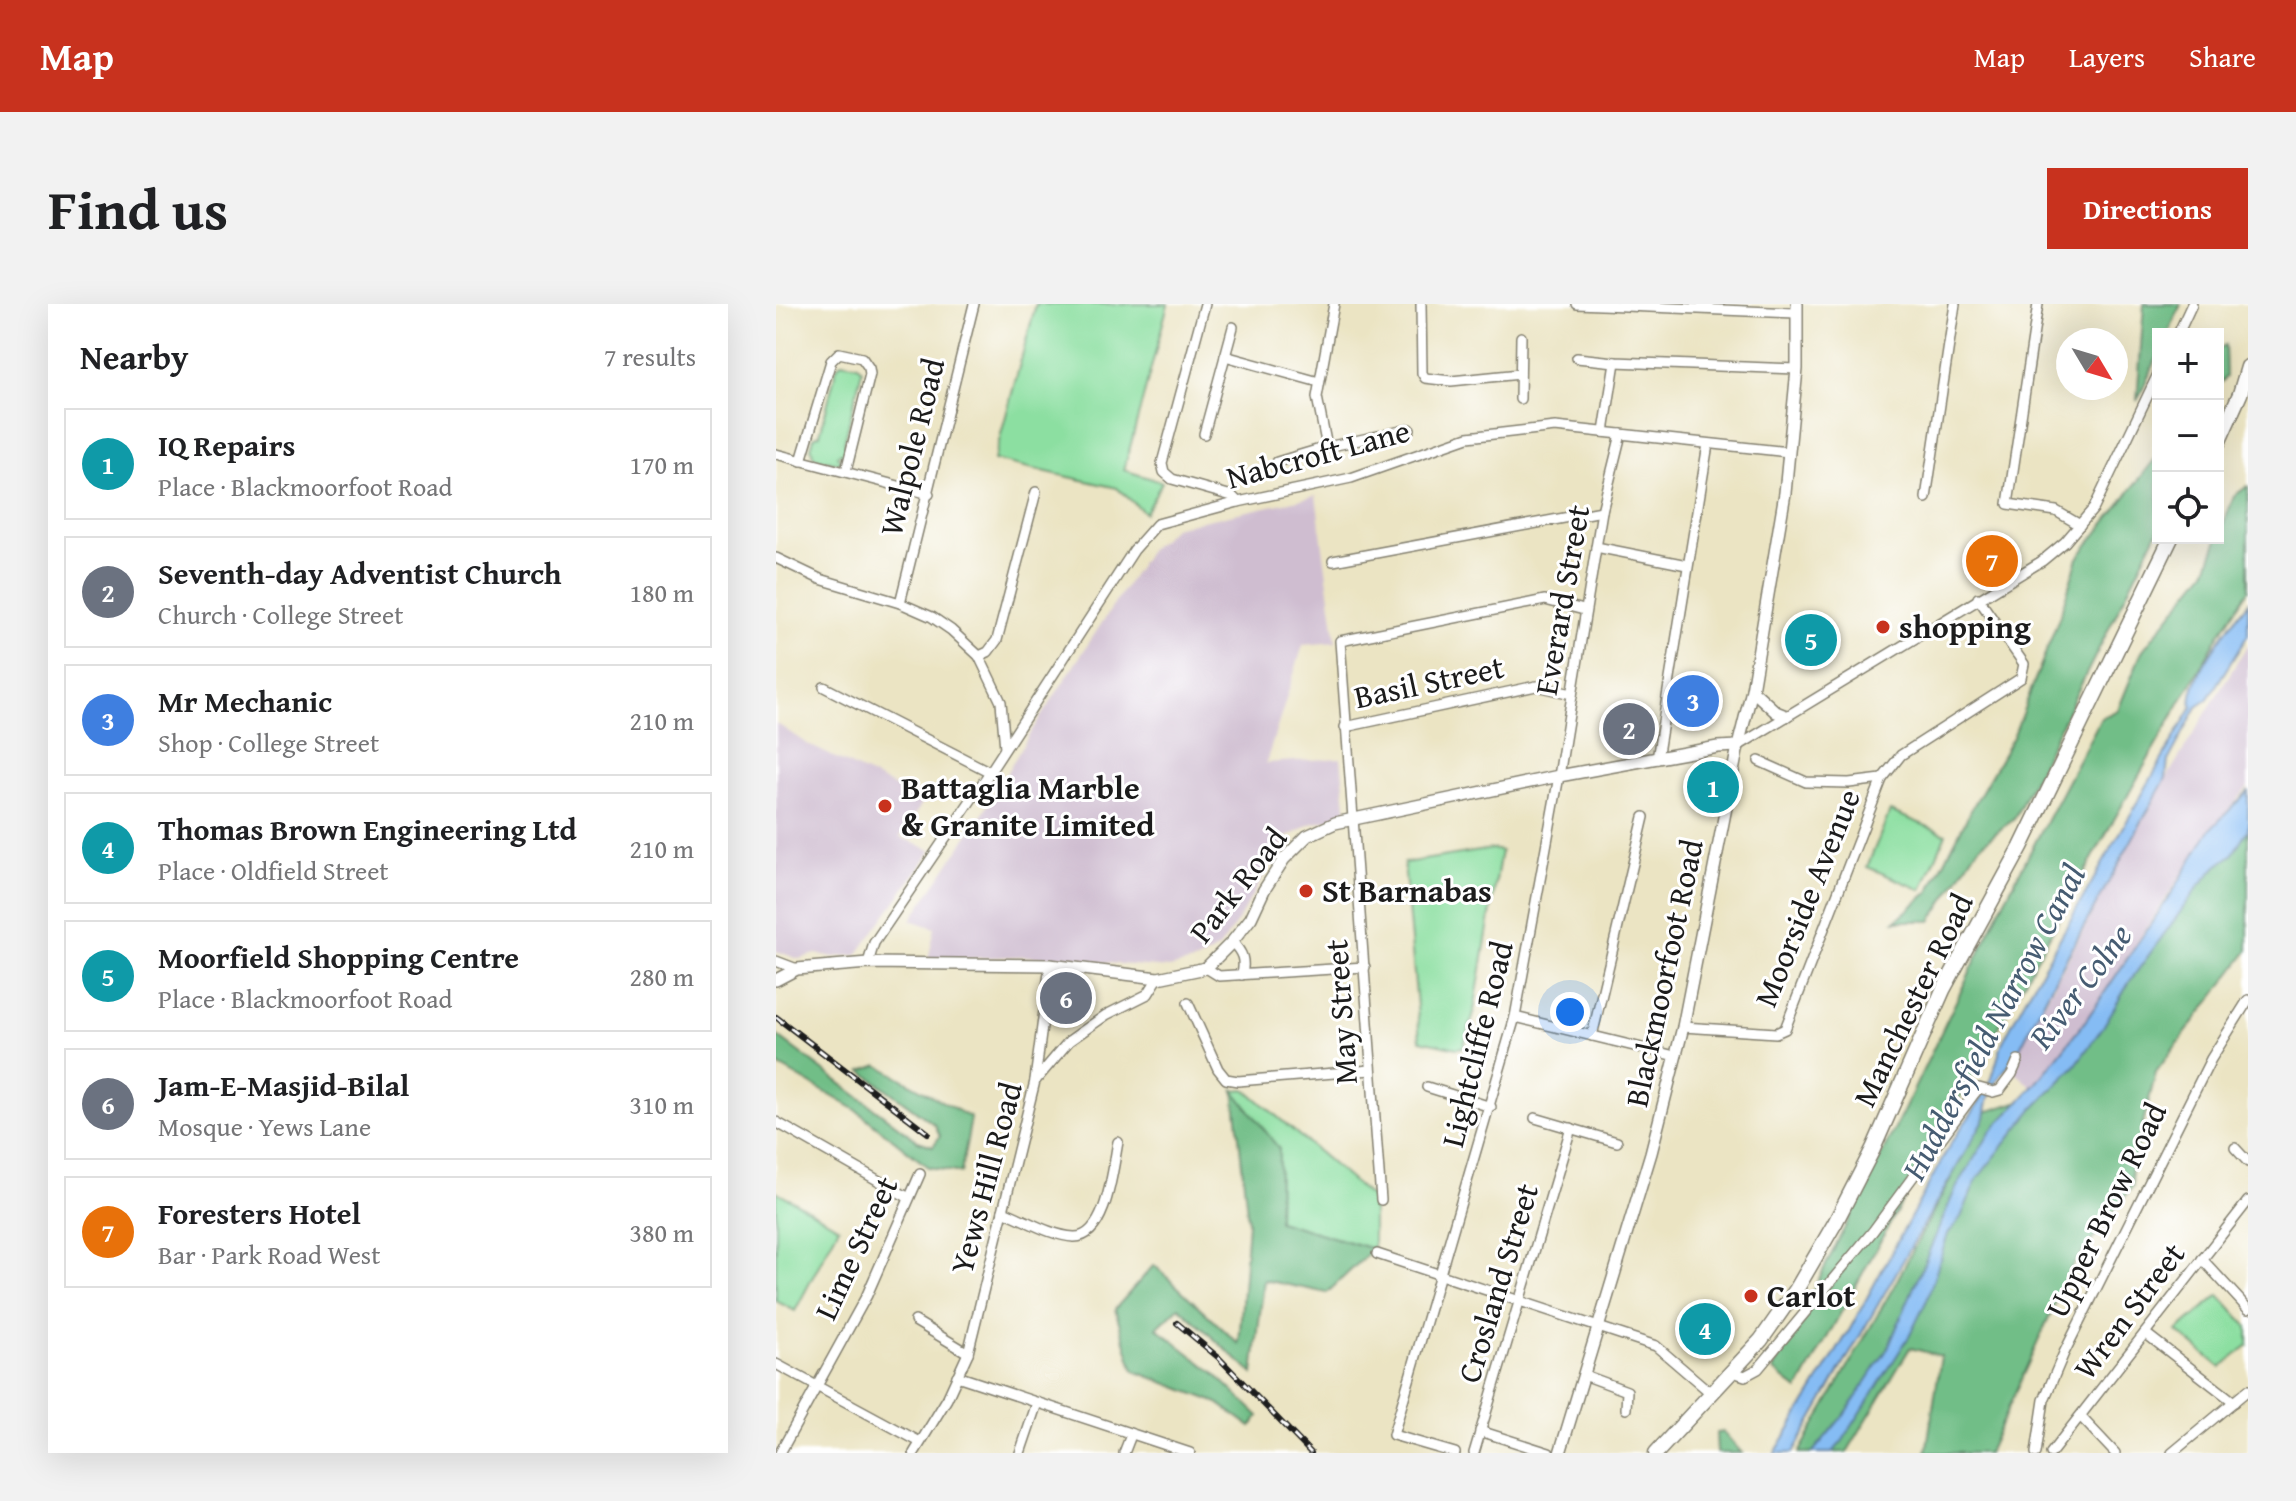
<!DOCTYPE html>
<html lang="en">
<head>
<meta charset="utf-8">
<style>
  body { margin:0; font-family:"Gentium Book Plus",serif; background:#f2f2f2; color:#202124 }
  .controls { position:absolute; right:24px; top:24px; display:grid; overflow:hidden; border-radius:0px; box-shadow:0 8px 32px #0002 }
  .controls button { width:72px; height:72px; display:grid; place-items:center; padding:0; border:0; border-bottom:2px solid #e0e0e0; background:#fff; color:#202124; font:40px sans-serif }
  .compass { position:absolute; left:1280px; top:24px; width:72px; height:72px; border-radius:50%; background:#fff; box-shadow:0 8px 32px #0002; rotate:128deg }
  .you { position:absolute; left:794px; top:708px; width:28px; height:28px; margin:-20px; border:6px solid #fff; border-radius:50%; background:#1a73e8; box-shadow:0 0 0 12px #1a73e833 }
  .badge { display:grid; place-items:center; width:52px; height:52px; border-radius:50%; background:#c8321e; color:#fff; font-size:26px; font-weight:700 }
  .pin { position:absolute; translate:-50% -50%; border:4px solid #fff; box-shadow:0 2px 8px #0006 }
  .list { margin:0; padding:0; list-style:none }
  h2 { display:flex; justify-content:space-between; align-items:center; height:104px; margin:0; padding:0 32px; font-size:34px }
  h2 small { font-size:26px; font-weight:400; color:#757577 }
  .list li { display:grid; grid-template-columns:52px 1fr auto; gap:24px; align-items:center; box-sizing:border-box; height:112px; margin:0 16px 16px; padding:0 16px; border:2px solid #e0e0e0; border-radius:0px }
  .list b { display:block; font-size:30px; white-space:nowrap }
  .list p { margin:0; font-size:26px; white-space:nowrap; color:#757577 }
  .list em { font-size:26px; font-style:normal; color:#757577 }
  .icon { flex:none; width:44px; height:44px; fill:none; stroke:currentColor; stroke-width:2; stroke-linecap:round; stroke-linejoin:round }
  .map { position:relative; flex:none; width:1472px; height:1149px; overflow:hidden; border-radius:0px }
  header { display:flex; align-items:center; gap:48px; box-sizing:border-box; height:112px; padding:0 40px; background:#c8321e; color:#fff }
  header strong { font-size:38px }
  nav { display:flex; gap:44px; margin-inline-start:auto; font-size:28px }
  .intro { display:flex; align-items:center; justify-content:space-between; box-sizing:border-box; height:192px; padding:0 48px }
  h1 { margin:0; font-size:56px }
  .button { padding:20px 36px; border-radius:0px; background:#c8321e; color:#fff; font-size:28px; font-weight:700 }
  main { display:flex; gap:48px; padding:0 48px }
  aside { flex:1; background:#fff; border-radius:0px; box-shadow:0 8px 32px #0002 }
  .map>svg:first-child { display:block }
  .industrial { fill:#cfbdd0 }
  .green { fill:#8cdfa1; stroke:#547e5e; stroke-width:2 }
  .forest { fill:#71be87; stroke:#466d52; stroke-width:2 }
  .water { fill:#85bcf4; stroke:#506c88; stroke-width:2 }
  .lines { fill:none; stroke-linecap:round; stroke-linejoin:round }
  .minor-casing { stroke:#848070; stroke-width:12 }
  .tertiary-casing { stroke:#848070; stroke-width:14 }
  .primary-casing { stroke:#848070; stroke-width:17 }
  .minor { stroke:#fff; stroke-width:9 }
  .tertiary { stroke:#fff; stroke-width:11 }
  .primary { stroke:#fff; stroke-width:14 }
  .rail-casing { stroke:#1c1c1c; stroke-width:6 }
  .rail { stroke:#fff; stroke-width:3; stroke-dasharray:9; stroke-linecap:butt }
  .poi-dot { fill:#c8321e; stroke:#fff; stroke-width:3 }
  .labels { text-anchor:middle; stroke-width:6; stroke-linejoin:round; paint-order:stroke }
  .street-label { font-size:32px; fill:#1c1c1c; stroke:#fff }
  .poi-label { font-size:32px; font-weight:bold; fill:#1c1c1c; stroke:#fff; text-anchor:start }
  .water-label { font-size:34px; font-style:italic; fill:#465c72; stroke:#fff }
</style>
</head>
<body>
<header>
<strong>Map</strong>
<nav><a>Map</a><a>Layers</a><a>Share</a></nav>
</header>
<div class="intro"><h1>Find us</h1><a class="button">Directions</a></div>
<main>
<aside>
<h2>Nearby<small>7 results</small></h2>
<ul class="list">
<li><span class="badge" style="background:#0f9aa8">1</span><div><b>IQ Repairs</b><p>Place · Blackmoorfoot Road</p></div><em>170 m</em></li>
<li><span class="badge" style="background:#6b7280">2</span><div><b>Seventh-day Adventist Church</b><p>Church · College Street</p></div><em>180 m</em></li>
<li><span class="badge" style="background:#3f7fe0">3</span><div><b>Mr Mechanic</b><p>Shop · College Street</p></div><em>210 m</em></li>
<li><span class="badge" style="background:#0f9aa8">4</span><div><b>Thomas Brown Engineering Ltd</b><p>Place · Oldfield Street</p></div><em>210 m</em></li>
<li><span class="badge" style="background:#0f9aa8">5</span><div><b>Moorfield Shopping Centre</b><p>Place · Blackmoorfoot Road</p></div><em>280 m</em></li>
<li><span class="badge" style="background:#6b7280">6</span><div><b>Jam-E-Masjid-Bilal</b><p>Mosque · Yews Lane</p></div><em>310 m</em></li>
<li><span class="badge" style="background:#e8710a">7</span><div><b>Foresters Hotel</b><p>Bar · Park Road West</p></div><em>380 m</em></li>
</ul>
</aside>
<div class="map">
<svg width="1472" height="1149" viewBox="0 0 1472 1149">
  <rect width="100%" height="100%" fill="#fff"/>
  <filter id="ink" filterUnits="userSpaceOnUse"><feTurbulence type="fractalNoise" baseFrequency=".0125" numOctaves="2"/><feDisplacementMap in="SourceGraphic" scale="16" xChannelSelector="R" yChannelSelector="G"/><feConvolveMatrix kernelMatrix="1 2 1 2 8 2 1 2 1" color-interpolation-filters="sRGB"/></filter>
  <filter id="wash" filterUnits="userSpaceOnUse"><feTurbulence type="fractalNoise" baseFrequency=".006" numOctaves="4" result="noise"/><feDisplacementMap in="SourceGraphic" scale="32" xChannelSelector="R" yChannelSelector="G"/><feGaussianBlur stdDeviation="1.8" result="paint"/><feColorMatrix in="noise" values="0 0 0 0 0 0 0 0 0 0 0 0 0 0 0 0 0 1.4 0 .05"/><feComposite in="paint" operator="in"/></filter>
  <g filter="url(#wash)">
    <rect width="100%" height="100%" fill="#ebe4c3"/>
    <g class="industrial">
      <path d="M540,192L560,338L527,341L490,459L565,454L571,512L535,520L510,534L459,621L443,644L421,657L393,664L248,652L152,656L159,624L135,616L207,509L253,431L374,245L399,223Z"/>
      <path d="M1472,340V483L1434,527L1342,667L1345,672L1257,784L1234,763L1379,493Z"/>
      <path d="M0,419L31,440L148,497L124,533L155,546L154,549L81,651L58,653L40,650L23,655L0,647Z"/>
    </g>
    <g class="green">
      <path d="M260,0H392L348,166L386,178L369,209L341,184L218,156Z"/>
      <path d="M66,58L82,61L86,66L68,139L72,144L68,155L64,149L61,152L65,157L61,159L38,153L35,144L38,133L44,130L61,63Z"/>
      <path d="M1114,507L1170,530L1146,586L1091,563Z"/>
      <path d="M716,545L725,547L697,713L687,743L681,744L644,736L628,559Z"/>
      <path d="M469,785L597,895V945L502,917L503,845L458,786Z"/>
      <path d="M0,887L63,923L19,1007L0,997Z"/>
      <path d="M1443,991L1472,1023V1041L1445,1064L1401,1027Z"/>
    </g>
    <g class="forest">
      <path d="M1368,0H1405L1392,30H1382V52L1361,97Z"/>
      <path d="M1449,41L1450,73L1442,81V45Z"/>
      <path d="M1382,146V226L1239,513L1202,544L1155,617H1119L1153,588L1195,506L1237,433L1284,311L1302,254L1379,155Z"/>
      <path d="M1472,182V286L1441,334L1331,528L1022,1086L997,1066L1128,806L1225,603L1325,414L1342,406L1366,347L1431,265L1458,192Z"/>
      <path d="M1472,500V647L1380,768L1358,856L1354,855L1357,882L1295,964L1212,1149H1150L1165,1052L1134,1044L1071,1148L1023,1149L1118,982L1210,808L1277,786L1274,783Z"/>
      <path d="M0,731L142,837L157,842L164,832L159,821L86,767L102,761L195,814L185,869L152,863L80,806L0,760Z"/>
      <path d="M458,786L503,845L502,917L597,945L551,989L488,976L477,1070L403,1003L381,1024L437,1068L483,1112L475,1123L442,1099L358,1067L339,1005L378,961L463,1040L472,918Z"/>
      <path d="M947,1128L966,1149H941L940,1129Z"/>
    </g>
    <g class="water">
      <path d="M1472,298V331L1431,396L1421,403L1392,457L1390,474L1385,483L1279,675L1243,746L1221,777L1212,796L1209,814L1017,1149H999L1074,1025L1176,837L1206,794L1216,774L1226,739L1247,699L1416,403C1410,375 1455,320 1472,298Z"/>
      <path d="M1472,487V525L1456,551L1441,562L1424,581L1354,677L1327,723L1299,762L1257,805L1201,875L1185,913L1172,930L1151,996L1134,1031L1066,1138L1056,1149H1036L1072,1106L1112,1044L1179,886L1215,827L1260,780L1310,716L1397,587L1433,527Z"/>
    </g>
  </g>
  <g filter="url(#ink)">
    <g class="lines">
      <defs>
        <g id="minor">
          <path d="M429,0L386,159L388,168L396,175L456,192L462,198"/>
          <path d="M645,0L646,69L649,74L675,77L744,70"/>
          <path d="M801,0L1020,9"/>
          <path d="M1262,0L1232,200L1280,207L1304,221"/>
          <path d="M1402,30L1416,0"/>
          <path d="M449,52L543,78"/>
          <path d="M801,54L839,58L1021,65"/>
          <path d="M744,95L745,33"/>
          <path d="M828,128L839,58"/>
          <path d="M428,130L457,23"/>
          <path d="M551,143L541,93L558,0"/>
          <path d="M0,150L153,190"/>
          <path d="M25,157L55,57L63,49L86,54L93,64L94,70L70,167"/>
          <path d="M501,158L551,143L634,125"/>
          <path d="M1150,194L1179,0"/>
          <path d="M820,243L911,261"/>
          <path d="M0,254L44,275L124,299L156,313L175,326L203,352L225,398L229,444"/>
          <path d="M557,257L826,207"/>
          <path d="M124,299L198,0"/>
          <path d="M203,352L212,348L221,336L260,188"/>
          <path d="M48,383L214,468"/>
          <path d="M569,423L760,382L796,390"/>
          <path d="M962,442L1266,257L1289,238L1318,204L1382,70"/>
          <path d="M881,455L932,140"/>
          <path d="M983,457L1030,478L1073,479L1106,475"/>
          <path d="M456,638C467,649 469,656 466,671"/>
          <path d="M0,657L21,665"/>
          <path d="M92,659L98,639L214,468L358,246L381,220L462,198L575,174L692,133L779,123L1013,148"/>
          <path d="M430,664L443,672L589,663"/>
          <path d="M412,699L442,765L450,775L462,777L595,766"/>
          <path d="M739,713L899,752"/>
          <path d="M907,723L1000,729L1009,725L1106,475L1125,451L1245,374L1248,360L1202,294"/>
          <path d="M816,732L868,513"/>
          <path d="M259,776L274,661"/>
          <path d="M651,783L715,803"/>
          <path d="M759,814L841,838"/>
          <path d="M0,818L133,894"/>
          <path d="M1459,844L1472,858"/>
          <path d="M605,896L564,337L769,296L808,306"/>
          <path d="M227,907C248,915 275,932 298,933C331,934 337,862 342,838"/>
          <path d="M601,950L880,1042L936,1090"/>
          <path d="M1426,955L1472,1005"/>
          <path d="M139,1017L192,1049"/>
          <path d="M1369,1029L1458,1098"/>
          <path d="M0,1060L144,1138"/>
          <path d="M957,1068L969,1072L982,1065L1097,927L1198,790L1203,784L1217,788L1224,786L1236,770L1242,756"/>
          <path d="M808,1071L851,1087L850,1105"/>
          <path d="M181,1072L414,1149"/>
          <path d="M1305,1113L1339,1149"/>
          <path d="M704,1127L773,1149"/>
          <path d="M4,1149L91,991L144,870"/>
          <path d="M138,1149L171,1095L192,1049L259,777L293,737L330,711L372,690L382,674"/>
          <path d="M244,1149L261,1099"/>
          <path d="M348,1149L355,1131"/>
          <path d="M679,1149L617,1131L739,713L783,472L826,207L845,130"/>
          <path d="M698,1149L795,824"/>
          <path d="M1260,1149L1268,1096L1288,1049L1435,755L1472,696"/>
          <path d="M1275,1149L1472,897"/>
          <path d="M1396,1149L1472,1086"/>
        </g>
        <g id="tertiary">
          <path d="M976,386L1000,408L1010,412"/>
          <path d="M0,676L21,665L92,659L274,661L382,674L430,664L456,638L475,614L488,586L508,555L531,532L559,519L783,472L942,443L962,442"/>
          <path d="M784,1149L875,849L907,723L962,442L976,386L1009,189L1021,65V0"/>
        </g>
        <g id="primary">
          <path d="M1442,139L1464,90L1472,63"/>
          <path d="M880,1149L985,1036L1020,986L1059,919L1097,845L1167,686L1245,543L1395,234"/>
        </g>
      </defs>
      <use href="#minor" class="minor-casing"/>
      <use href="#tertiary" class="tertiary-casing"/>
      <use href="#primary" class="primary-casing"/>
      <use href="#minor" class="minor"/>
      <use href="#tertiary" class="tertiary"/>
      <use href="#primary" class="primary"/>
      <defs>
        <g id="rail">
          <path d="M0,713L152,829"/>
          <path d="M401,1019L443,1054L535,1149"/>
        </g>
      </defs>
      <use href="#rail" class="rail-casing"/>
      <use href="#rail" class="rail"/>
    </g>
  </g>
  <g class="poi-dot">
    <circle cx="1107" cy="323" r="8"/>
    <circle cx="109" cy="502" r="8"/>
    <circle cx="530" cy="587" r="8"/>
    <circle cx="975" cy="992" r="8"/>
  </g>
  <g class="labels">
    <g class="street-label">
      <text transform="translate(136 143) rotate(-76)" y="11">Walpole Road</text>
      <text transform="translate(542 150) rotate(-15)" y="11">Nabcroft Lane</text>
      <text transform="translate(786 296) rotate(-80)" y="11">Everard Street</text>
      <text transform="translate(653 378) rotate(-12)" y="11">Basil Street</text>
      <text transform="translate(462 581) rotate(-52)" y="11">Park Road</text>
      <text transform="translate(1031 594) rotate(-68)" y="11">Moorside Avenue</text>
      <text transform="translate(888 669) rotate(-78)" y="11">Blackmoorfoot Road</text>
      <text transform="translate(1137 696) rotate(-64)" y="11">Manchester Road</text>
      <text transform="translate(565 708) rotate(-94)" y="11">May Street</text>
      <text transform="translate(701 740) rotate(-76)" y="11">Lightcliffe Road</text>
      <text transform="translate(210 874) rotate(-75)" y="11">Yews Hill Road</text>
      <text transform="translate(1330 906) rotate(-64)" y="11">Upper Brow Road</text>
      <text transform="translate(80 944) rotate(-65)" y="11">Lime Street</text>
      <text transform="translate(722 979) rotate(-73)" y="11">Crosland Street</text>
      <text transform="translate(1353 1007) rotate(-53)" y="11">Wren Street</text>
    </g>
    <g class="poi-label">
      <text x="1123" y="334">shopping</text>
      <text x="125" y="495">Battaglia Marble<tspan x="125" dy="37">&amp; Granite Limited</tspan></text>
      <text x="546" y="598">St Barnabas</text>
      <text x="991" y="1003">Carlot</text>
    </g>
    <g class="water-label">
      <text transform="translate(1304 682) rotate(-53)" y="12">River Colne</text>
      <text transform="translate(1217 718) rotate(-62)" y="12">Huddersfield Narrow Canal</text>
    </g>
  </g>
</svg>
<div class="controls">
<button>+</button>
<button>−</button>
<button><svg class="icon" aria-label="locate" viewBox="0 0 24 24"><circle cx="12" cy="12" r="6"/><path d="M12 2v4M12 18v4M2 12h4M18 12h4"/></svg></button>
</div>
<svg class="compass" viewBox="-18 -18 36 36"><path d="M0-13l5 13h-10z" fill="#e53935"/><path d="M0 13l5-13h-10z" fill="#757577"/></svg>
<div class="you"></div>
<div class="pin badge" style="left:937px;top:483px;background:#0f9aa8">1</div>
<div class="pin badge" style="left:853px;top:425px;background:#6b7280">2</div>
<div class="pin badge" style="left:917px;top:397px;background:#3f7fe0">3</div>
<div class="pin badge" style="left:929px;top:1025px;background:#0f9aa8">4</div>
<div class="pin badge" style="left:1035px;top:336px;background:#0f9aa8">5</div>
<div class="pin badge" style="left:290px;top:694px;background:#6b7280">6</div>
<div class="pin badge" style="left:1216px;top:257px;background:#e8710a">7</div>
</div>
</main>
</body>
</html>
